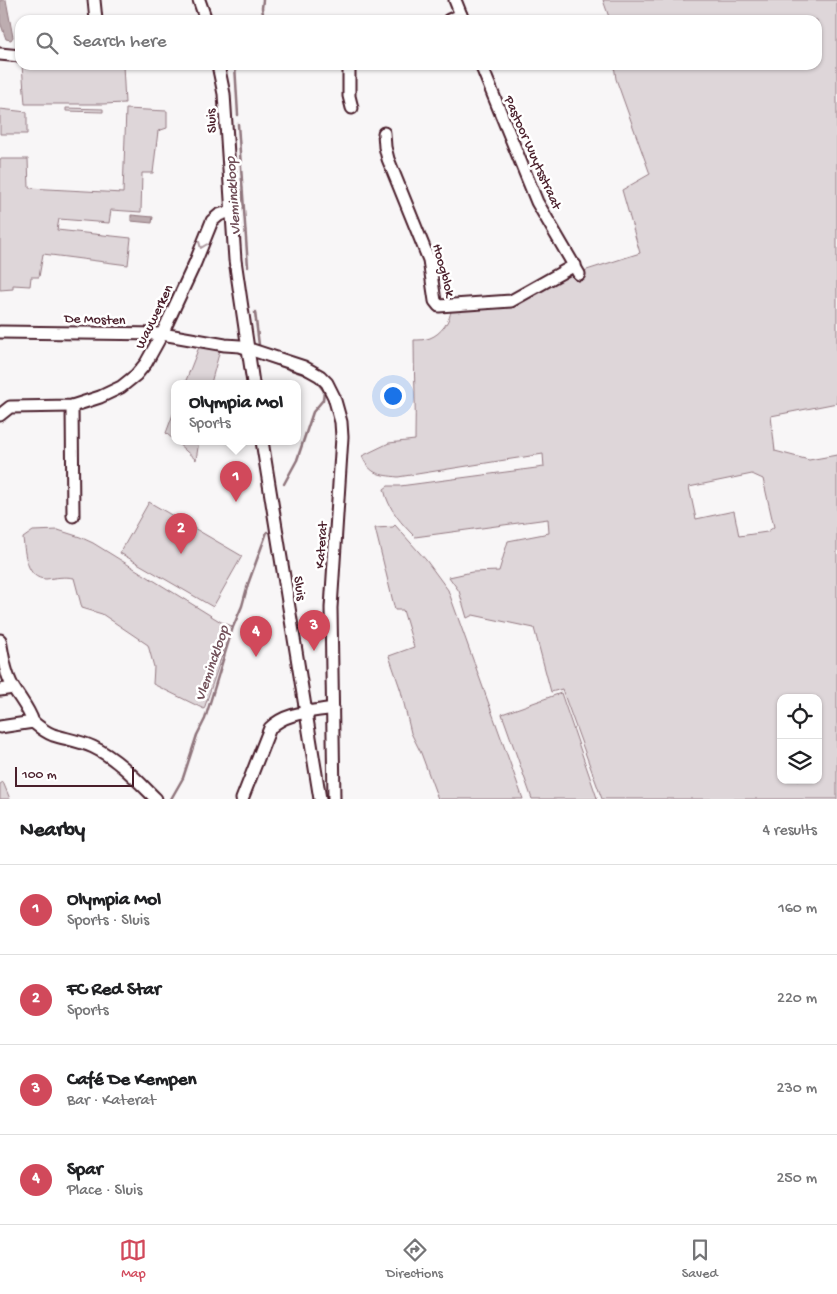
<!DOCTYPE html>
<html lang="en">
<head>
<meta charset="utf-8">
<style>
  body { margin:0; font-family:"Gochi Hand",sans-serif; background:#f2f2f2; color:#202124 }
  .controls { position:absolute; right:15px; bottom:15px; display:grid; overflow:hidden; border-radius:10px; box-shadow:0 1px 4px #0004 }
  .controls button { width:45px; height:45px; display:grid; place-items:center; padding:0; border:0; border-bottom:1px solid #e0e0e0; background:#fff; color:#202124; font:25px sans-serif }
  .scale { position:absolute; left:15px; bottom:12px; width:119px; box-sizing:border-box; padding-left:5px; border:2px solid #4a1f2b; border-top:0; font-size:14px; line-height:18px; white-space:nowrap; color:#4a1f2b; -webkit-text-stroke:4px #fff; paint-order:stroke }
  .you { position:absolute; left:392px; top:395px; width:18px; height:18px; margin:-12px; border:4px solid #fff; border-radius:50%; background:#1a73e8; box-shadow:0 0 0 8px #1a73e833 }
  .badge { display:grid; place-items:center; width:32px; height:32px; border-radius:50%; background:#d1495b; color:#fff; font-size:16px; font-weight:700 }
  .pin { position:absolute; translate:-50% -41px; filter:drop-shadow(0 1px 2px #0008) }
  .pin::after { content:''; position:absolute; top:26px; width:18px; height:15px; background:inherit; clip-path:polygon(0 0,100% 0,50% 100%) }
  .popup { position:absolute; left:171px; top:380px; width:130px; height:65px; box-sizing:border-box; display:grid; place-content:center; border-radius:10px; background:#fff; filter:drop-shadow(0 1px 4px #0005); font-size:16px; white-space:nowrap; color:#757577 }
  .popup b { font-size:19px; color:#202124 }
  .popup::after { content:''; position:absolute; left:50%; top:100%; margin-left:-10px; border:10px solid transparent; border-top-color:#fff }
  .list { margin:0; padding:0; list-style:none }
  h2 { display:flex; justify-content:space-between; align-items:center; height:65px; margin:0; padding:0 20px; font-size:21px }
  h2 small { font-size:16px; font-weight:400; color:#757577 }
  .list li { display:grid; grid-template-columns:32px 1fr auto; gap:15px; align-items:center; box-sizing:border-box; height:90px; padding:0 20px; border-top:1px solid #e0e0e0 }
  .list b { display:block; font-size:19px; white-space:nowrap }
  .list p { margin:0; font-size:16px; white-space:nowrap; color:#757577 }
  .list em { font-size:16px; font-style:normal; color:#757577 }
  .icon { flex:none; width:28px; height:28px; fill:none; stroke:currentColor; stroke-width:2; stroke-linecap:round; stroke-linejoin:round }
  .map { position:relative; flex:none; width:837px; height:799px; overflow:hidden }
  .search { position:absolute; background:#fff; box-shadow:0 1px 4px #0004; left:15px; right:15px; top:15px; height:55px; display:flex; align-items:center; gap:12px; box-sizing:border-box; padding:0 18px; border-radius:15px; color:#757577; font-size:19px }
  .sheet { height:425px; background:#fff }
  nav { display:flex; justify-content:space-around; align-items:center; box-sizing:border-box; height:70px; border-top:1px solid #e0e0e0; background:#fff; font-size:14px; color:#757577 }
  nav a { display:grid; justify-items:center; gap:2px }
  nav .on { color:#d1495b }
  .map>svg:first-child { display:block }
  .green { fill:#ded6d9; stroke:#947a82; fill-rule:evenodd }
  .water { fill:#bdadb0; stroke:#8f747b }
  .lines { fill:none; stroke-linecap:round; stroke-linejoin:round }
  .stream { stroke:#8f747b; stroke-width:2.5 }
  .minor-casing { stroke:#4a1f2b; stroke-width:15 }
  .minor { stroke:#fff; stroke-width:11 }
  .oneway { stroke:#ae9aa0 }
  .labels { text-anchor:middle; stroke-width:5; stroke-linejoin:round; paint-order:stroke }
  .street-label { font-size:14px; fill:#4a1f2b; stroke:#fff }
  .water-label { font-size:15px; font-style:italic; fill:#72515a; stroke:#fff }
</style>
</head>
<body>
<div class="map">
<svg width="837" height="799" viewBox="0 0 837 799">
  <rect width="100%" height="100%" fill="#f8f6f7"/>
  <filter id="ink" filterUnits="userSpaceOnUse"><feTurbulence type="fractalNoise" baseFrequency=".02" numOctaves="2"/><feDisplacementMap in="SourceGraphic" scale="10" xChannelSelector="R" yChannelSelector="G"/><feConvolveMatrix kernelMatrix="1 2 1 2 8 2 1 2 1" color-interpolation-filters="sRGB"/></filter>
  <g filter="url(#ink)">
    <g class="green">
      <path d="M603,0H837V403L771,416L775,451L809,460L837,455V799H602L562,689L551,692L534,628L473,615L467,618L459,591L449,577L472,572L499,571L508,541L549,533L548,519L415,537C402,524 388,509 384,489L388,486H400L544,467L543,454L398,477C380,475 370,475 362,456L389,443L415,440C416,406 414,374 414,340C419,340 425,340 430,338C441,334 451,320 451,309L527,298L568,276L640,253L622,190L650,174L616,79L614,65H817V20H610ZM752,474L763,479L774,527L767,532L739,536L734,511L696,519L689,487ZM781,698H818V780H781Z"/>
      <path d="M22,65H123L125,103L103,104H25Z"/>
      <path d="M66,108L103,109V112L66,111Z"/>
      <path d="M0,109L27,112V134H0Z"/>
      <path d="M126,109L167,111V128L158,131L153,173H142L141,212L111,210L109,223L59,219L57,230L131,238L128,265L43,254L39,277H31L30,286L13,285V289L0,290V159H28L29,188L123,193Z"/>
      <path d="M199,347L220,350L211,383H185Z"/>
      <path d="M175,409V441H199L196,460L166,433Z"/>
      <path d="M149,502L242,556L213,607L120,553Z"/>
      <path d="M395,525L426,560L448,590L523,799H438L421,753L411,733L401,691L389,656L414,647L403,610H395L375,528L393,527Z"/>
      <path d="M58,530L80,537L93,543L221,622L232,626L204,709L153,684L154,667L148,645L102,614L82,608L74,578C64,576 56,578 46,579C26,579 25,553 23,538L33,531Z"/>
      <path d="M561,693L597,798L596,799H532L502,714Z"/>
      <path d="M3,782L10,799H0V784Z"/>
    </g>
    <g class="water">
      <path d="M0,0H6L13,37L11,40L6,39L0,22Z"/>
      <path d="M131,215L153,217L152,223L131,221Z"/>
    </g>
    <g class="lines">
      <g class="stream">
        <path d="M263,0L262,8L264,20"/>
        <path d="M235,65L238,115"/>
        <path d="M238,124L248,267"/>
        <path d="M255,312L259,345"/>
        <path d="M270,362L314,378L324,391L323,400L313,412L297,460L284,484"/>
        <path d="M171,799L183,778L197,735L205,719L233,627L242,606L248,584L267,532"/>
      </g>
      <defs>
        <g id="minor">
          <path d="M94,0L96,20"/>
          <path d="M199,0L206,20"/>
          <path d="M455,0L463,20"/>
          <path d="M449,20L461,15"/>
          <path d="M0,54L20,56"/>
          <path d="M218,65L224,94L235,260L253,383"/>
          <path d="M349,65V96L352,108"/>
          <path d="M481,65L537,202L579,274"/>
          <path d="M384,133L385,147L388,159L429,260L435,301L439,306L511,301L575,265"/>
          <path d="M0,332L162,334L225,345L240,346L304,367L320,376L327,383L334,397L341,422L342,437L331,608L334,799"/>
          <path d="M72,406L73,516"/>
          <path d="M0,415L10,407L72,406L100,397L121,387L136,375L146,363L162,334L195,263L212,221L219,215L231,211"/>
          <path d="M262,441L320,799"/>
          <path d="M0,640C3,656 5,673 13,687C20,699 29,709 33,722"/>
          <path d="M0,690L13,688"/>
          <path d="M0,727L33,722C39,727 45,732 53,735C66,739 80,741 93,747C118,759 137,780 156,799"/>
          <path d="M242,799L270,728C286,712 311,712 333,708"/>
        </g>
      </defs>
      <use href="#minor" class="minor-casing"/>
      <use href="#minor" class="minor"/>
    </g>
    <defs><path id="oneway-chevron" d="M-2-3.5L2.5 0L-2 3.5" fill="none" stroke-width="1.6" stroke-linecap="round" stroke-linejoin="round" transform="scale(1.25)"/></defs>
    <use class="oneway" href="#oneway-chevron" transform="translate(202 245) rotate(111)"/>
  </g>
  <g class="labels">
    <g class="street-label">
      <text transform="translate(210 121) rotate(-94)" y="5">Sluis</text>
      <text transform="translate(534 152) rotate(66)" y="5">Pastoor Wuytsstraat</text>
      <text transform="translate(445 270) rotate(75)" y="5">Hoogblok</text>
      <text transform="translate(153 316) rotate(-64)" y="5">Wauwerken</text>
      <text transform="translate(95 318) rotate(2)" y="5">De Mosten</text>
      <text transform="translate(320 545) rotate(-86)" y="5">Katerat</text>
      <text transform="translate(301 588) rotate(81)" y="5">Sluis</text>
    </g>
    <g class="water-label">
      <text transform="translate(232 196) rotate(-94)" y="5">Vleminckloop</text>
      <text transform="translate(211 663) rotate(-71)" y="5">Vleminckloop</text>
    </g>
  </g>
</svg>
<div class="controls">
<button><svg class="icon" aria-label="locate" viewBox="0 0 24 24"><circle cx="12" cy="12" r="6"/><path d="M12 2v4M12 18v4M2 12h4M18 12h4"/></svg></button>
<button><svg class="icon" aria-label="layers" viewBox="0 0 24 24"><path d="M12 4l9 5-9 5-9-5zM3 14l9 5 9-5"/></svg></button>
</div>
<div class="scale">100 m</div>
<div class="you"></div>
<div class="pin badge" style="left:236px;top:502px">1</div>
<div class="popup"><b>Olympia Mol</b>Sports</div>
<div class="pin badge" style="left:181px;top:554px">2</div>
<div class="pin badge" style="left:314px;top:651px">3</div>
<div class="pin badge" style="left:256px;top:657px">4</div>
<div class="search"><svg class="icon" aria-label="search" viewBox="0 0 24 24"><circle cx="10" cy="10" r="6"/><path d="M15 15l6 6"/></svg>Search here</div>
</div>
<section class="sheet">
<h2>Nearby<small>4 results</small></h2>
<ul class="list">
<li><span class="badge">1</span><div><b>Olympia Mol</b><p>Sports · Sluis</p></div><em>160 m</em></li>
<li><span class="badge">2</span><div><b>FC Red Star</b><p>Sports</p></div><em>220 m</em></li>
<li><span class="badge">3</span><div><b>Café De Kempen</b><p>Bar · Katerat</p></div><em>230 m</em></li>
<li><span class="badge">4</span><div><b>Spar</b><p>Place · Sluis</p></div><em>250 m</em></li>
</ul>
</section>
<nav>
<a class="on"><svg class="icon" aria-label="map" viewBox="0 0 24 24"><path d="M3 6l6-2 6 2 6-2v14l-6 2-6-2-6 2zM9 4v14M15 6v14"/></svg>Map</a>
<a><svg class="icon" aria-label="directions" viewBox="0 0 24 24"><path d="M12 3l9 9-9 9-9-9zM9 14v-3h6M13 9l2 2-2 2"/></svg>Directions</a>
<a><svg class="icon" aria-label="saved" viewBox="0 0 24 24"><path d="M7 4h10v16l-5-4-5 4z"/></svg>Saved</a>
</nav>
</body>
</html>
